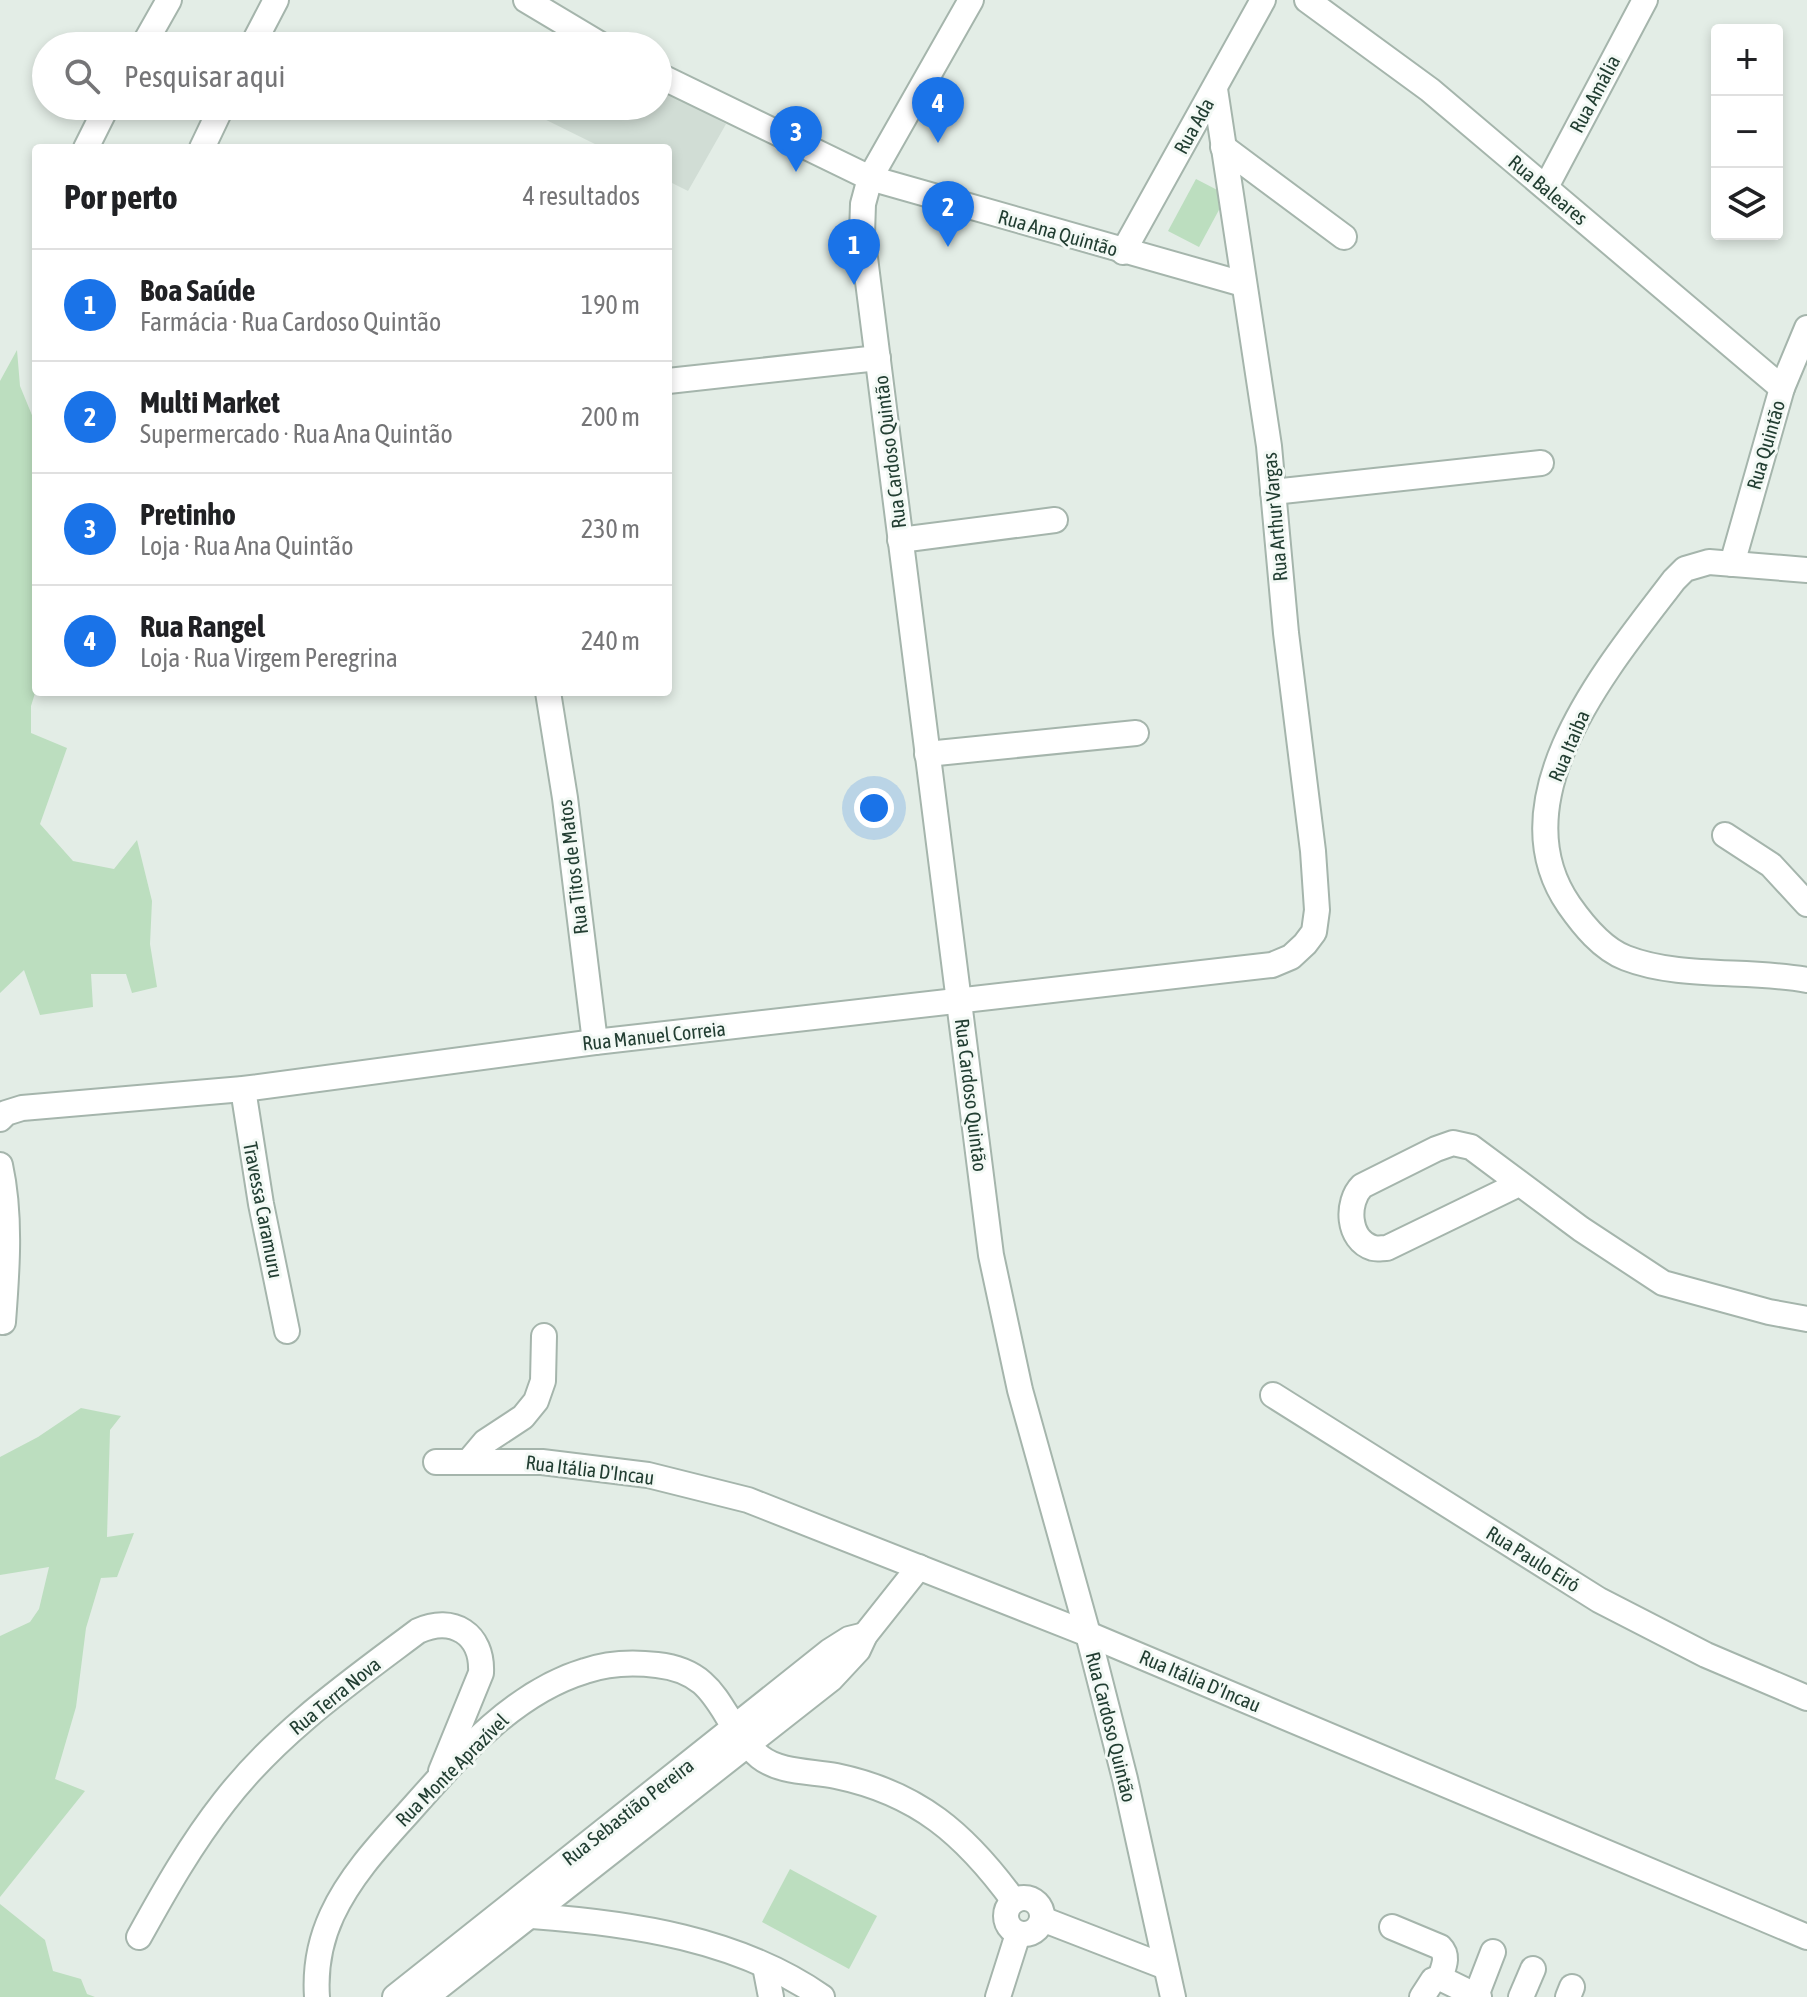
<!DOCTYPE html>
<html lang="pt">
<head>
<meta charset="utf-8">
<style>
  body { margin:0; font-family:"Asap Condensed",sans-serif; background:#f6f6f6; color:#202124 }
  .controls { position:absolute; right:24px; top:24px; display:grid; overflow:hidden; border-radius:8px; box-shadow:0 4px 12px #0003 }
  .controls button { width:72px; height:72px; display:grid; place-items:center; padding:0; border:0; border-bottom:2px solid #e0e0e0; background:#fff; color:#202124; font:40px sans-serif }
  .you { position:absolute; left:874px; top:808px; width:28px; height:28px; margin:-20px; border:6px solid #fff; border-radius:50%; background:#1a73e8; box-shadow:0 0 0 12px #1a73e833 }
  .badge { display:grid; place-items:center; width:52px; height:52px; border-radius:50%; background:#1a73e8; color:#fff; font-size:26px; font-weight:700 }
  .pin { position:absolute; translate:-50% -66px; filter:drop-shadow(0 2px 4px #0008) }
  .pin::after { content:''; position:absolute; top:42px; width:28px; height:24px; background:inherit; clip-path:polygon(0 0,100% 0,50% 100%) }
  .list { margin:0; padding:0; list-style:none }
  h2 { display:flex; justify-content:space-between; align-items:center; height:104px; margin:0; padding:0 32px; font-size:34px }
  h2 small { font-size:26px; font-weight:400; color:#757577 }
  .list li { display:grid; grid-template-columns:52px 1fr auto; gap:24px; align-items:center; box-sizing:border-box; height:112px; padding:0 32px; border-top:2px solid #e0e0e0 }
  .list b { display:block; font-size:30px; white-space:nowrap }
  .list p { margin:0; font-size:26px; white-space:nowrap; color:#757577 }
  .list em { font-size:26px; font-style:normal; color:#757577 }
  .icon { flex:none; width:44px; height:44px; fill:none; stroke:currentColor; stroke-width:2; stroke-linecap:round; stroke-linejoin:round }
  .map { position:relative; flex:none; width:1807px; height:1997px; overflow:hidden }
  .search { position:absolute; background:#fff; box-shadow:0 4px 12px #0003; left:32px; top:32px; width:640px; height:88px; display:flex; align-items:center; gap:20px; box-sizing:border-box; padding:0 28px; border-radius:44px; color:#757577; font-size:30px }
  .panel { position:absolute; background:#fff; box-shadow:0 4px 12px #0003; left:32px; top:144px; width:640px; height:552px; border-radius:8px }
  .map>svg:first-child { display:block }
  .built { fill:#d1ddd5 }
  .green { fill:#bcdebf }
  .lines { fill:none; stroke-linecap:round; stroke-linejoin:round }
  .minor-casing { stroke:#a5b5ac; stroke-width:28 }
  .minor { stroke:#fff; stroke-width:24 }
  .labels { text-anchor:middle; stroke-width:6; stroke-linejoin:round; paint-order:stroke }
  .street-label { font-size:20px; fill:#223e32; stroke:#f3f9f5 }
</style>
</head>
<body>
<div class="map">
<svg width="1807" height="1997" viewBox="0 0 1807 1997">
  <rect width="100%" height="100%" fill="#e3ede6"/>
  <path class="built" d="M658,87L726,124L688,191L668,181V148H603L528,111L529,106H658Z"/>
  <g class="green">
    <path d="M1196,179L1227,195L1199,247L1168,231Z"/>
    <path d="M17,350L20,386L36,425V690L31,706V733L67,748L40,824L73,861L114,869L137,840L152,901L150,944L157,987L132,993L126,974H91L93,1007L40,1015L24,970L0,993V381Z"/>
    <path d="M81,1408L121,1416L110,1430L107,1537L134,1533L117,1577L101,1578L86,1628L76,1707L55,1779L85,1791L0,1897V1636L30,1622L39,1609L49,1567L0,1575V1457L38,1437Z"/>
    <path d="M790,1869L877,1916L849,1969L762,1922Z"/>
    <path d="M0,1904L45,1940L53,1971L81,1979L87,1994L95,1997H0Z"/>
  </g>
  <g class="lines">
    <defs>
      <g id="minor">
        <path d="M526,0L603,46"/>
        <path d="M971,0L870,178L863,204L862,234L991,1255L1020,1390L1088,1634L1125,1779L1173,1997"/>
        <path d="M1307,0L1430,90L1782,388"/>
        <path d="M143,46L169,0"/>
        <path d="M252,46L276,0"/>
        <path d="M658,75L870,178L1243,284"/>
        <path d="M1223,147L1344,237"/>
        <path d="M86,148L107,106"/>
        <path d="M202,148L222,106"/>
        <path d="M1546,187L1645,0"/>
        <path d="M1123,252L1263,0"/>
        <path d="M668,381L878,358"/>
        <path d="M1273,492L1541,463"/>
        <path d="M900,540L1055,520"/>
        <path d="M1732,564L1782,388L1807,328"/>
        <path d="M1807,570L1709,562L1685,569L1674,580C1611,663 1495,798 1569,905C1583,925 1602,949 1626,958C1680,979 1749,969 1807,980"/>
        <path d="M548,692L565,798L595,1042"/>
        <path d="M927,754L1136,733"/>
        <path d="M1725,835L1771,865L1807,904"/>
        <path d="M243,1089L261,1204L287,1331"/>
        <path d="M0,1119L6,1113L22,1108L243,1089L595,1042L1272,965L1291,957L1305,944L1314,932L1317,910L1313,851L1286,633L1269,446L1215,89"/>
        <path d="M0,1165C11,1215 7,1270 3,1322"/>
        <path d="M1519,1184L1387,1248C1382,1248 1377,1249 1373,1248C1347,1240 1346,1202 1362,1186L1436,1149L1453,1143L1471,1147L1581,1229L1663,1283L1769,1312L1807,1319"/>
        <path d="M1273,1395L1599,1600L1706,1655L1807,1698"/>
        <path d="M469,1461L485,1442L523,1417L536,1401L543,1381L544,1336"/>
        <path d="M436,1462H542L648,1475L748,1500L1088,1634L1807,1937"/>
        <circle cx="1024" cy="1916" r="18"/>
        <path d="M527,1913L532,1916C631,1923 739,1939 822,1997"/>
        <path d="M1042,1919L1166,1967"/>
        <path d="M1392,1927L1440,1947C1449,1956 1444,1966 1440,1978"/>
        <path d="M139,1937C165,1890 191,1844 224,1802C277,1733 350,1682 418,1631C453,1615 483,1634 481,1673L441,1771"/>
        <path d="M765,1966L771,1997"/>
        <path d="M1476,1996L1493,1952"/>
        <path d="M317,1997C315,1968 320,1941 332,1915C350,1876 380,1844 408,1813C457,1758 512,1693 585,1671C608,1663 632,1662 657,1665C723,1672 718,1722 760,1757C780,1773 812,1771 836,1776C918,1793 965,1834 1014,1901"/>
        <path d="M395,1997L830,1651L849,1639L865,1635"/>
        <path d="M426,1997L831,1679L858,1650L865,1635L919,1567"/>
        <path d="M998,1997L1018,1934"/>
        <path d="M1422,1997L1433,1980L1440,1978L1479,1997"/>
        <path d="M1521,1997L1533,1969"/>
        <path d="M1568,1997L1572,1987"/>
      </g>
    </defs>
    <use href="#minor" class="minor-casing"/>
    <use href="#minor" class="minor"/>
  </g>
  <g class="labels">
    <g class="street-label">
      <text transform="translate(1595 94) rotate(-62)" y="7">Rua Amália</text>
      <text transform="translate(1194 126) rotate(-61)" y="7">Rua Ada</text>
      <text transform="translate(1548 190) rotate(40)" y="7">Rua Baleares</text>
      <text transform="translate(1058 233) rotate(16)" y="7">Rua Ana Quintão</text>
      <text transform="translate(1766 445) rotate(-74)" y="7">Rua Quintão</text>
      <text transform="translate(890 452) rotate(-97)" y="7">Rua Cardoso Quintão</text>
      <text transform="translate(1275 517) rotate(-95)" y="7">Rua Arthur Vargas</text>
      <text transform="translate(1569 746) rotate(-67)" y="7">Rua Itaiba</text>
      <text transform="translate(573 867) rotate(-97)" y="7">Rua Titos de Matos</text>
      <text transform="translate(654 1036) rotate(-6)" y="7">Rua Manuel Correia</text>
      <text transform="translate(971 1095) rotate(83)" y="7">Rua Cardoso Quintão</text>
      <text transform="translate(263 1210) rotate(79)" y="7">Travessa Caramuru</text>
      <text transform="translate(590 1470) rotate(7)" y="7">Rua Itália D'Incau</text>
      <text transform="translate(1533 1559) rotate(32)" y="7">Rua Paulo Eiró</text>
      <text transform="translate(1200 1681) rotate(23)" y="7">Rua Itália D'Incau</text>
      <text transform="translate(335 1696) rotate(-39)" y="7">Rua Terra Nova</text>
      <text transform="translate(1111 1727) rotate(76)" y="7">Rua Cardoso Quintão</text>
      <text transform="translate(452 1770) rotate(-45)" y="7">Rua Monte Aprazível</text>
      <text transform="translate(628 1812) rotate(-38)" y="7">Rua Sebastião Pereira</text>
    </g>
  </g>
</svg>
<div class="controls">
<button>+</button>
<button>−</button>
<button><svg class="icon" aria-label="layers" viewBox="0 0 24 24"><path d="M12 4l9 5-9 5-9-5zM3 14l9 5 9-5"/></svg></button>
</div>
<div class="you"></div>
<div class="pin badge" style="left:854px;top:285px">1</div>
<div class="pin badge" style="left:948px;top:247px">2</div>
<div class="pin badge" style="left:796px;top:172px">3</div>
<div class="pin badge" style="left:938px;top:143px">4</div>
<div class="search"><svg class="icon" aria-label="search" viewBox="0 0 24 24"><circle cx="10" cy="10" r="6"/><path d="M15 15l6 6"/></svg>Pesquisar aqui</div>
<section class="panel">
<h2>Por perto<small>4 resultados</small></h2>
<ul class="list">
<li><span class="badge">1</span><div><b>Boa Saúde</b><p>Farmácia · Rua Cardoso Quintão</p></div><em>190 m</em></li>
<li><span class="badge">2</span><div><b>Multi Market</b><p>Supermercado · Rua Ana Quintão</p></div><em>200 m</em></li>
<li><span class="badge">3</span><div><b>Pretinho</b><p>Loja · Rua Ana Quintão</p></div><em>230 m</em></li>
<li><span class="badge">4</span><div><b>Rua Rangel</b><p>Loja · Rua Virgem Peregrina</p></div><em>240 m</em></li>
</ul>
</section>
</div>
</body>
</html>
